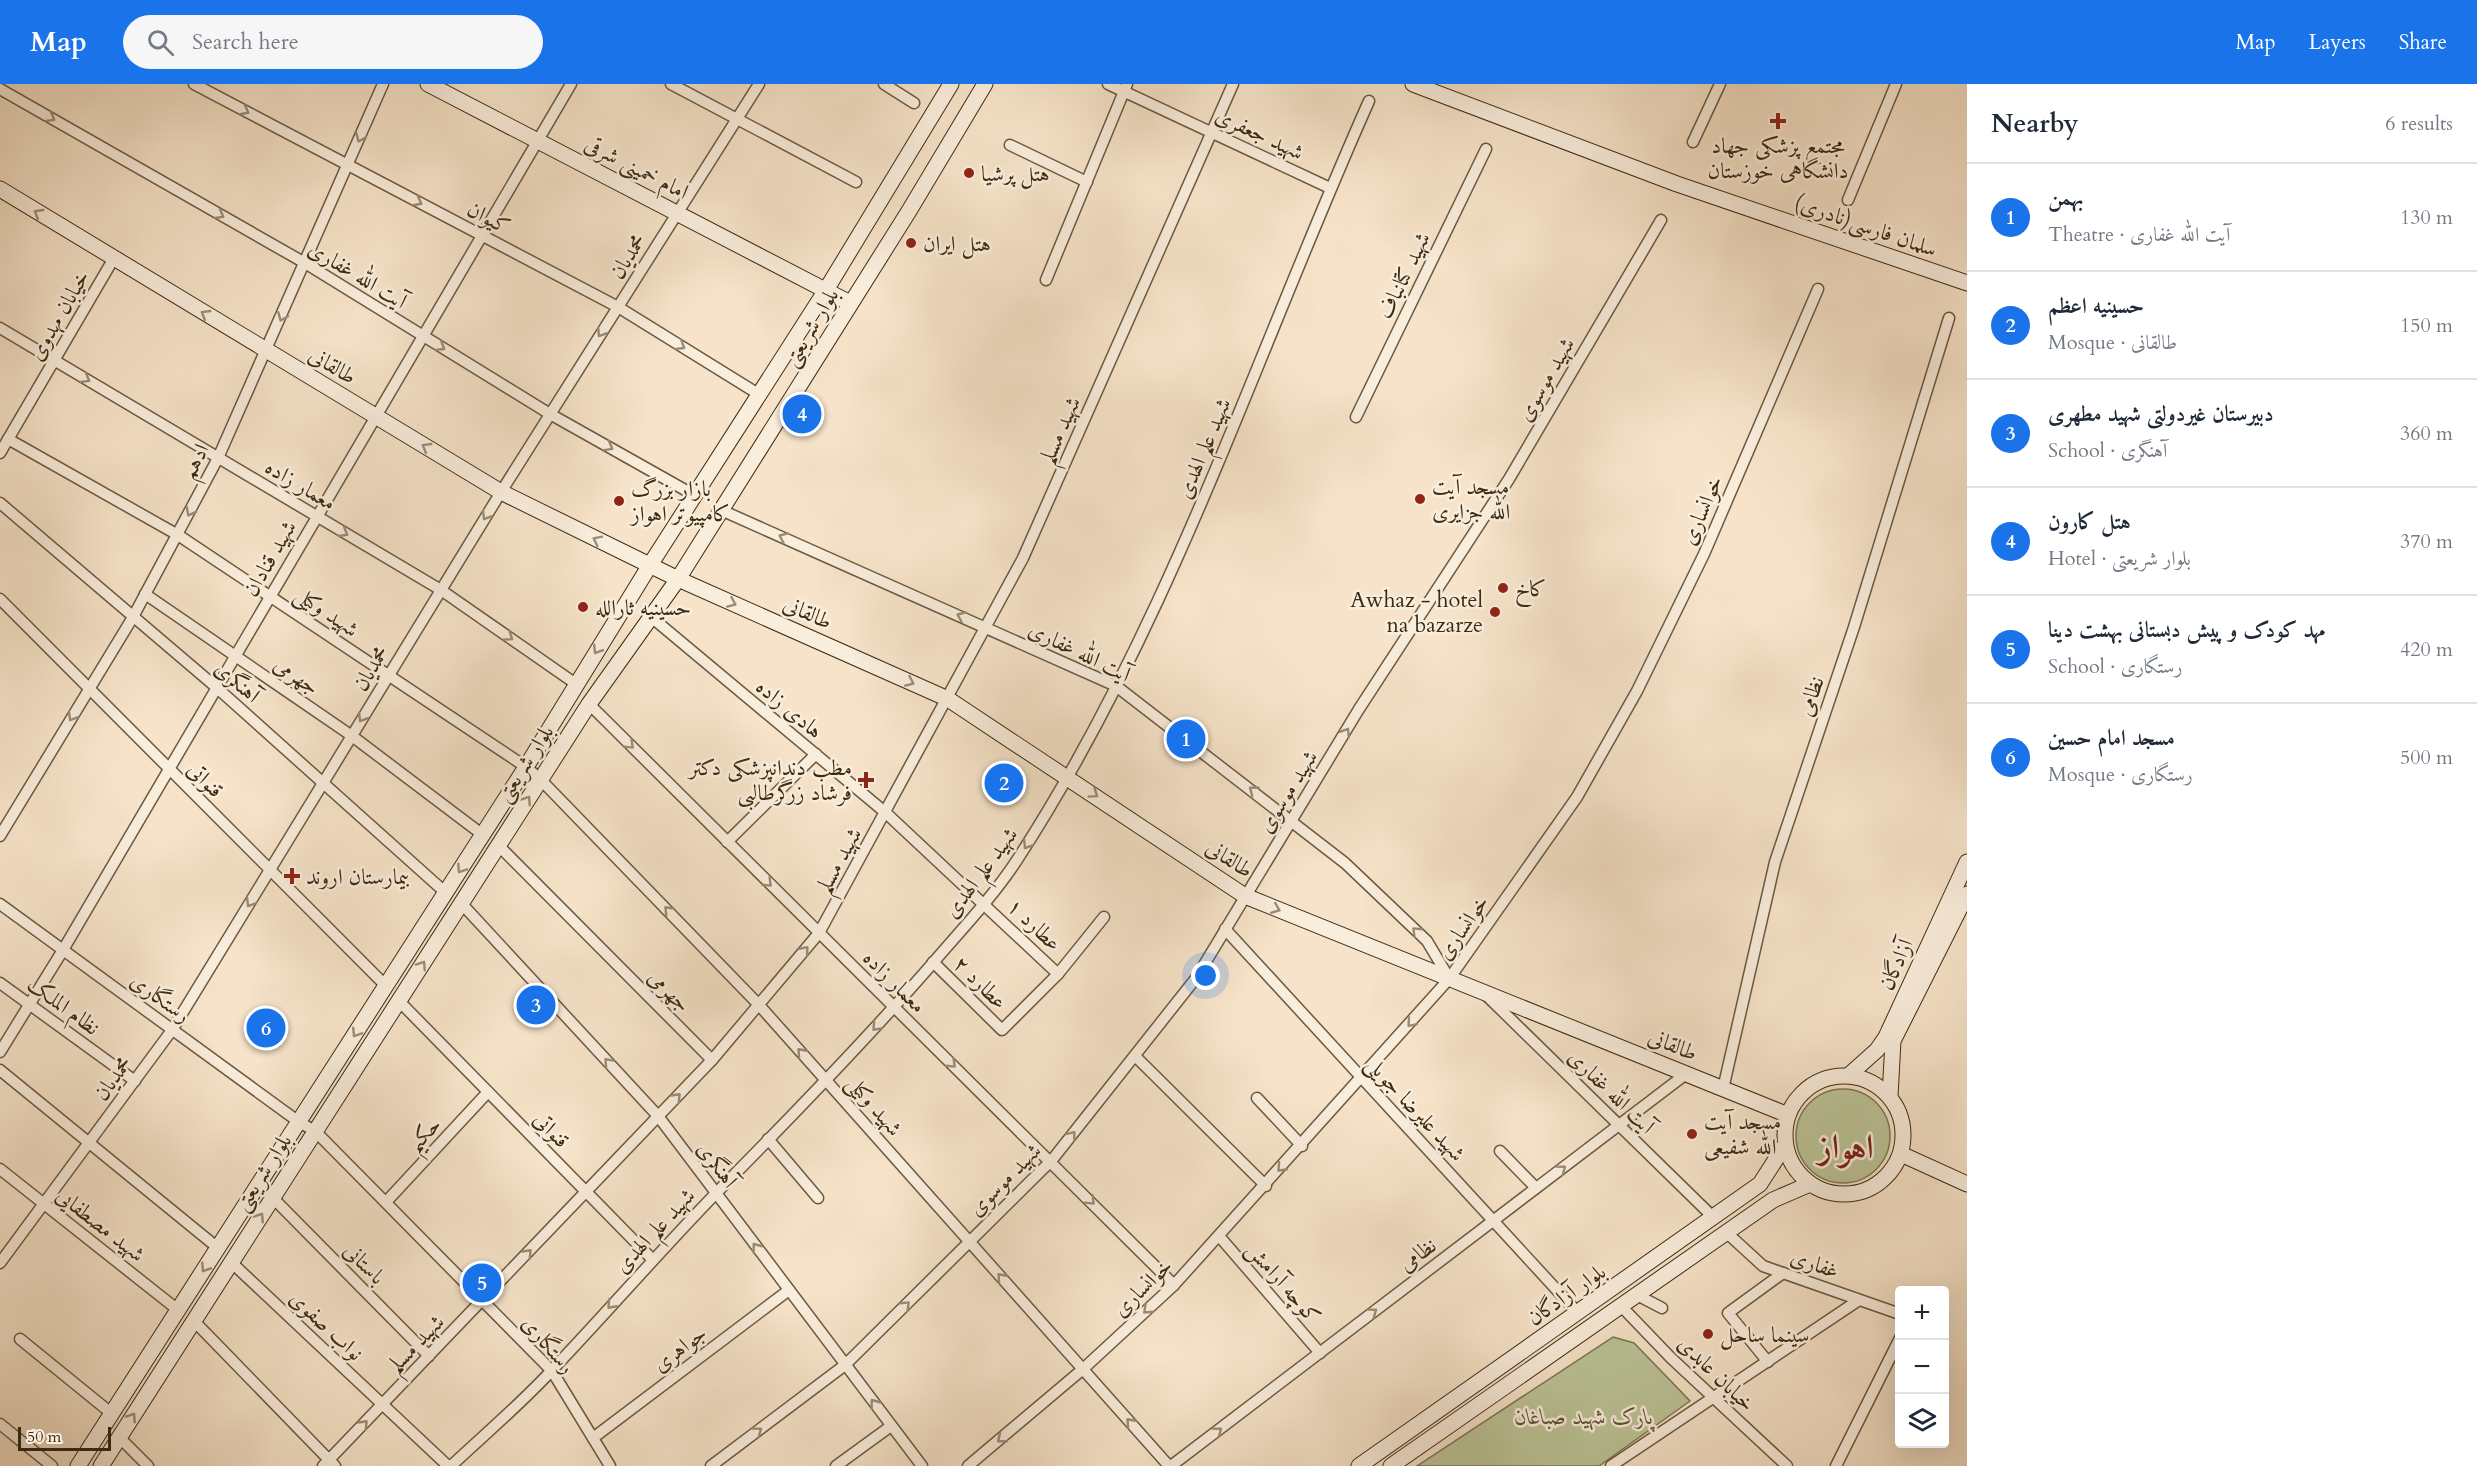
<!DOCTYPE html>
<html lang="en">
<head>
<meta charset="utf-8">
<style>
  body { margin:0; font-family:Cardo,Amiri,serif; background:#f6f6f7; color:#1f2937 }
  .controls { position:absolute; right:18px; bottom:18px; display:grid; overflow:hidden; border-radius:6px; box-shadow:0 6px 24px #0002 }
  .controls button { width:54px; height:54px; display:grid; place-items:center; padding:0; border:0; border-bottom:2px solid #e0e1e3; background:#fff; color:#1f2937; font:30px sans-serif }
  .scale { position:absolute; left:18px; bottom:15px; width:93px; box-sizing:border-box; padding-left:6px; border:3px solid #3d2b11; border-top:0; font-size:16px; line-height:21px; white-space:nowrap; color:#3d2b11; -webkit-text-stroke:4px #f9eddc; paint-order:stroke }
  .you { position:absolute; left:1206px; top:892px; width:21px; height:21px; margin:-15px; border:4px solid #fff; border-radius:50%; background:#1a73e8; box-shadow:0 0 0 9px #1a73e833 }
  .badge { display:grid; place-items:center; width:39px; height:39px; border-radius:50%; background:#1a73e8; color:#fff; font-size:20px; font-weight:700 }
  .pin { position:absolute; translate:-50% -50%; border:3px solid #fff; box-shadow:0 2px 6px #0006 }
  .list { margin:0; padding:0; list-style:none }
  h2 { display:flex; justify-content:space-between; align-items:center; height:78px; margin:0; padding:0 24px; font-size:26px }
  h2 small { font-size:20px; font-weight:400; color:#747a83 }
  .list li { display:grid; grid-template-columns:39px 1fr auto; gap:18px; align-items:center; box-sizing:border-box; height:108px; padding:0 24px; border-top:2px solid #e0e1e3 }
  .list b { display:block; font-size:22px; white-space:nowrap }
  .list p { margin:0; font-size:20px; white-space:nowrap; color:#747a83 }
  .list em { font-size:20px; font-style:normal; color:#747a83 }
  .icon { flex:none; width:33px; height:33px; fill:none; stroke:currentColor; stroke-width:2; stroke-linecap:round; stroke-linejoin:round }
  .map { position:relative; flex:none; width:1967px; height:1382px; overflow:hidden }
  header { display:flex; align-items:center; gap:36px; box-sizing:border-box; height:84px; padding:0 30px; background:#1a73e8; color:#fff }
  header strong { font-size:28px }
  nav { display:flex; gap:33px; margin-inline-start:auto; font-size:21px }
  .search { width:420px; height:54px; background:#f6f6f7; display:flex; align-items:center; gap:15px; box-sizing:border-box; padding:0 21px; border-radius:33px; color:#747a83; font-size:22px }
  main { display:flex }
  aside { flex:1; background:#fff }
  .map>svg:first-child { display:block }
  .green { fill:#bbc498; stroke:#7c7854; stroke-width:1.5 }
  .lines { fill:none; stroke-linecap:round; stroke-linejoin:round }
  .street-casing { stroke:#6b593f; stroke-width:13 }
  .secondary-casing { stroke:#3d2b11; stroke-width:17 }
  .street { stroke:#f9eddc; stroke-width:10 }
  .secondary { stroke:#f9eddc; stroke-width:15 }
  .oneway { stroke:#9b8c76 }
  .poi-dot { fill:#8f2418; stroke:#f9eddc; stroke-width:2 }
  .labels { text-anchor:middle; stroke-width:5; stroke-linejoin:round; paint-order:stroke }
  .street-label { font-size:22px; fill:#3d2b11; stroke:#f9eddc }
  .poi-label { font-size:22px; fill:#3d2b11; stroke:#f9eddc; text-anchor:start }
  .park-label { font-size:22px; font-style:italic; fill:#5c5133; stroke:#f9eddc }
  .town-label { font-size:34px; font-weight:bold; fill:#7a1f14; stroke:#f9eddc }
</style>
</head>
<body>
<header>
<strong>Map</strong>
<div class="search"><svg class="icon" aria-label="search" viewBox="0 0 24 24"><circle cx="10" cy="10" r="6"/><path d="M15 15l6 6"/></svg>Search here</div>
<nav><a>Map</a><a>Layers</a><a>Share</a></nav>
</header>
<main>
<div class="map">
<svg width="1967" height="1382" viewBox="0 0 1967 1382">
  <rect width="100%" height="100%" fill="#f6e3c9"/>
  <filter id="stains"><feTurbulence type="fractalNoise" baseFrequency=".00333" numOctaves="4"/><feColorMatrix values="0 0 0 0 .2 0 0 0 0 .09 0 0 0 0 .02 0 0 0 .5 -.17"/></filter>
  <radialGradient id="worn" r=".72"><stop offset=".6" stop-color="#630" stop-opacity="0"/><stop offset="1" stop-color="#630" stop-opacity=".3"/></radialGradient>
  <g class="green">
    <circle cx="1843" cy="1052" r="47"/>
    <path d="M1613,1253L1634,1259L1690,1317L1599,1382H1417Z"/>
  </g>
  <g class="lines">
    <defs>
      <g id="street">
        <path d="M194,0L618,223L760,311"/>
        <path d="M671,0L856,98"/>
        <path d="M884,0L914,19"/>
        <path d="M1108,0L1330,104"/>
        <path d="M0,5L305,179L550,330L694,411"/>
        <path d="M1693,58L1720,0"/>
        <path d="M1010,61L1087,98"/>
        <path d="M1848,116L1896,0"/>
        <path d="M1046,196L1127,0"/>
        <path d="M0,244L441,506L576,600"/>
        <path d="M1356,333L1486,65"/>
        <path d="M8,355L178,451L526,683L541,696L759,921L1169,1382"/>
        <path d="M0,369L114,174"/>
        <path d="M0,419L216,603L446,809"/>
        <path d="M721,426L1116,602L1345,779L1427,857L1449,894"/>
        <path d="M145,510L352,652L483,751"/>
        <path d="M0,515L386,902"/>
        <path d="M650,532L886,729L1058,890"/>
        <path d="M589,620L1174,1201"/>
        <path d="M0,752L133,533L218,374L383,0"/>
        <path d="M727,758L816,670"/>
        <path d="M498,761L712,976"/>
        <path d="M461,819L658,1032L922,1382"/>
        <path d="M0,820L299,1038L315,1047L552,1287L610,1382"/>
        <path d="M1225,845L1578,1229"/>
        <path d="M933,878L1002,946L1058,890L1104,833"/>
        <path d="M0,899L135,997"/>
        <path d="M1488,913L1713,1133"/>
        <path d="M399,917L652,1175"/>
        <path d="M0,968L63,866L571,0"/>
        <path d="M1135,972L1266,1102"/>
        <path d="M0,986L218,1164"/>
        <path d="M1723,1005L1775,778L1854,543L1949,234"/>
        <path d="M1257,1014L1302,1062"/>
        <path d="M768,1055L818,1114"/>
        <path d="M1500,1067L1536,1104"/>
        <path d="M0,1085L178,1226"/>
        <path d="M273,1114L429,1272"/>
        <path d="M386,1118L488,1008"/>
        <path d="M1727,1149L1763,1182L1900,1230"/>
        <path d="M1219,1152L1320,1269"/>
        <path d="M231,1178L448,1382"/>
        <path d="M0,1179L172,946L501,408L759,0"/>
        <path d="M1639,1212L1662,1224"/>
        <path d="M1622,1223L1671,1274L1787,1382"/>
        <path d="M194,1237L335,1382"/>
        <path d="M20,1255L111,1329"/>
        <path d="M1768,1278L1728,1229L1783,1189"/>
        <path d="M0,1340L52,1382"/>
        <path d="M119,1353L148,1382"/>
        <path d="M593,1354L789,1206"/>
        <path d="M323,1382L712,976L819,849L1023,474L1233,0"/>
        <path d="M451,1382C485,1350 522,1319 554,1284C612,1223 666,1160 725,1100C796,1028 866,956 932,880C961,846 992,814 1017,776C1170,541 1255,272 1369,17"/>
        <path d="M711,1382L845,1281L1052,1076L1196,894L1359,625L1509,395L1661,136"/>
        <path d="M836,1382L891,1342"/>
        <path d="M968,1382L1083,1285L1174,1201L1449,895L1577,713L1637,607L1704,470L1818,205"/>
        <path d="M1171,1382L1686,990"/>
        <path d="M1611,1382L1859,1216"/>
        <path d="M1836,1382L1900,1254"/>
      </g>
      <g id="secondary">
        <path d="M428,0L850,219"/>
        <path d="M1413,0L1677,100L1967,199"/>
        <path d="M0,105L501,408L678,495L948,615L1245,812L1788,1031"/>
        <path d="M1849,991L1877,966L1886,953L1967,778"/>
        <circle cx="1844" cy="1051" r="59"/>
        <path d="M1890,1012L1893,957L1967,810"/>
        <path d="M1901,1070L1967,1100"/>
        <path d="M78,1382L526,683L650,481L826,206L951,0"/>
        <path d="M101,1382L589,620L678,495L909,127L985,0"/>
        <path d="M1359,1382L1760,1100L1785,1061"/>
        <path d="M1391,1382L1773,1116L1810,1100"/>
      </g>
    </defs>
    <use href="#street" class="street-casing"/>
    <use href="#secondary" class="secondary-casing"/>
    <use href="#street" class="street"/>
    <use href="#secondary" class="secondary"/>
  </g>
  <defs><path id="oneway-chevron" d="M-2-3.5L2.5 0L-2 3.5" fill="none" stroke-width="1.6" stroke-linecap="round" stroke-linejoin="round" transform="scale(1.5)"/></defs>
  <g class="oneway">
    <use href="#oneway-chevron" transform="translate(245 27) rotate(28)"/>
    <use href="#oneway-chevron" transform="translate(51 34) rotate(30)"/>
    <use href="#oneway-chevron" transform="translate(360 54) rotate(113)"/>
    <use href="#oneway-chevron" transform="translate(418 118) rotate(28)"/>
    <use href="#oneway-chevron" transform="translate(38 129) rotate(-149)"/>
    <use href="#oneway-chevron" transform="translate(220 131) rotate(30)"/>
    <use href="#oneway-chevron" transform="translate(205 230) rotate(-149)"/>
    <use href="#oneway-chevron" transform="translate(282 233) rotate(113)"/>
    <use href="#oneway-chevron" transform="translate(601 249) rotate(122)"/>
    <use href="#oneway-chevron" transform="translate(681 262) rotate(32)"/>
    <use href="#oneway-chevron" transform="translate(441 263) rotate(32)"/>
    <use href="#oneway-chevron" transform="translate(86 295) rotate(31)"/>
    <use href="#oneway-chevron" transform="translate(426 363) rotate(-149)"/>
    <use href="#oneway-chevron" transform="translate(609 363) rotate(29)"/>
    <use href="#oneway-chevron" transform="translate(190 428) rotate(118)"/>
    <use href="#oneway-chevron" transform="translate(486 432) rotate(121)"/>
    <use href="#oneway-chevron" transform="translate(344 449) rotate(31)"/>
    <use href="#oneway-chevron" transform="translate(783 453) rotate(-156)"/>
    <use href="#oneway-chevron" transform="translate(597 456) rotate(-154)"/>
    <use href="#oneway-chevron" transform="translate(732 519) rotate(24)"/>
    <use href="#oneway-chevron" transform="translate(961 532) rotate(-156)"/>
    <use href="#oneway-chevron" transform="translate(509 553) rotate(35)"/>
    <use href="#oneway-chevron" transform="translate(597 566) rotate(122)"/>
    <use href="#oneway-chevron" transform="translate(910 598) rotate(24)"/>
    <use href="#oneway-chevron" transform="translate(72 633) rotate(121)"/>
    <use href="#oneway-chevron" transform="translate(362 634) rotate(121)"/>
    <use href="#oneway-chevron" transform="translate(1346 648) rotate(-58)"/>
    <use href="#oneway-chevron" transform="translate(630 661) rotate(45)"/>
    <use href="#oneway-chevron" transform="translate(1253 706) rotate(-143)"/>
    <use href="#oneway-chevron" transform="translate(1094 710) rotate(34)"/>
    <use href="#oneway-chevron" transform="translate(527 716) rotate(-57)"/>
    <use href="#oneway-chevron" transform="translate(1027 761) rotate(122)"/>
    <use href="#oneway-chevron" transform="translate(461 785) rotate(123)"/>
    <use href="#oneway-chevron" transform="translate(768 799) rotate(45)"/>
    <use href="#oneway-chevron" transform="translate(250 819) rotate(121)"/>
    <use href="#oneway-chevron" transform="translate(1276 825) rotate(22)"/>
    <use href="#oneway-chevron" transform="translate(668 826) rotate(-134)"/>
    <use href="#oneway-chevron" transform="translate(1416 847) rotate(-136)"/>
    <use href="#oneway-chevron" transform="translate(805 866) rotate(-50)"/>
    <use href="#oneway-chevron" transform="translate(422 881) rotate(-57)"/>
    <use href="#oneway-chevron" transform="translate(1411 939) rotate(131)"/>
    <use href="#oneway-chevron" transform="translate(876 943) rotate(133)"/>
    <use href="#oneway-chevron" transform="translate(356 949) rotate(123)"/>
    <use href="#oneway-chevron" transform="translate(801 968) rotate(-132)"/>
    <use href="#oneway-chevron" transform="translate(608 978) rotate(-133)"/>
    <use href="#oneway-chevron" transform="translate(952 980) rotate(44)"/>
    <use href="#oneway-chevron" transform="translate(677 1013) rotate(-46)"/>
    <use href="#oneway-chevron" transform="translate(1072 1051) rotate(-52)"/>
    <use href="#oneway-chevron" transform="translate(1281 1084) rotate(132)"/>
    <use href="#oneway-chevron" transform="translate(1562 1085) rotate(-37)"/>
    <use href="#oneway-chevron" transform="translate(1091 1117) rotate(45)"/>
    <use href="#oneway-chevron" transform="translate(260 1133) rotate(-57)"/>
    <use href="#oneway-chevron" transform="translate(756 1163) rotate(-127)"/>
    <use href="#oneway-chevron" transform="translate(528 1169) rotate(-46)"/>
    <use href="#oneway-chevron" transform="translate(205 1184) rotate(123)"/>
    <use href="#oneway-chevron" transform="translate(1001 1193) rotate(-132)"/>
    <use href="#oneway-chevron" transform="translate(611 1221) rotate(132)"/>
    <use href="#oneway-chevron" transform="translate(906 1221) rotate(-45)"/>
    <use href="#oneway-chevron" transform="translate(1147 1226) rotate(137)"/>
    <use href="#oneway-chevron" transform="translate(1373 1228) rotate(-37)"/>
    <use href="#oneway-chevron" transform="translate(874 1319) rotate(-127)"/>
    <use href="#oneway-chevron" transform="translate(132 1333) rotate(-57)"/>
    <use href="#oneway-chevron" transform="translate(1130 1338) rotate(-132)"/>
    <use href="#oneway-chevron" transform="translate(364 1340) rotate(-46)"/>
    <use href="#oneway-chevron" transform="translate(758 1347) rotate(-37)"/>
    <use href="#oneway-chevron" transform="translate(1218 1347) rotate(-37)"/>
    <use href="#oneway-chevron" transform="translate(1001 1355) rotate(141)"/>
  </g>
  <g class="poi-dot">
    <path d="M1775 28h6v6h6v6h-6v6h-6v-6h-6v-6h6z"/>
    <circle cx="969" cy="89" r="6"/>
    <circle cx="911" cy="159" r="6"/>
    <circle cx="1420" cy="415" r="6"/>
    <circle cx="619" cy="417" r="6"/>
    <circle cx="1503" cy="504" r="6"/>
    <circle cx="583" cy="523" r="6"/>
    <circle cx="1495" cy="528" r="6"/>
    <path d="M863 687h6v6h6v6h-6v6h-6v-6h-6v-6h6z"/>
    <path d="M289 783h6v6h6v6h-6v6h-6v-6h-6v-6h6z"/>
    <circle cx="1692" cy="1050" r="6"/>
    <circle cx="1708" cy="1250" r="6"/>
  </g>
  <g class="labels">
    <g class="street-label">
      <text transform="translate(1260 49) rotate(25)" y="8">شهید جعفری</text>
      <text transform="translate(637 83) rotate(27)" y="8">امام خمینی شرقی</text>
      <text transform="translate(489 133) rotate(28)" y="8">کیوان</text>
      <text transform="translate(1866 141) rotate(19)" y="8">سلمان فارسی(نادری)</text>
      <text transform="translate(627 172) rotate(-58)" y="8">محمدیان</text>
      <text transform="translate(358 190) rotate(31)" y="8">آیت الله غفاری</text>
      <text transform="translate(1403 191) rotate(-64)" y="8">شهید کتانباف</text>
      <text transform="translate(58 231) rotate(-60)" y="8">خیابان مهدوی</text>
      <text transform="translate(810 243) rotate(-59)" y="8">بلوار شریعتی</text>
      <text transform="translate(333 281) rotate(31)" y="8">طالقانی</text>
      <text transform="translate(1545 295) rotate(-60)" y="8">شهید موسوی</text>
      <text transform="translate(1059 346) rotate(-66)" y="8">شهید مسلم</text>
      <text transform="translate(1203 364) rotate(-67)" y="8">شهید علم الهدی</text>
      <text transform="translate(194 377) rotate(-63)" y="8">ادهم</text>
      <text transform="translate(301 400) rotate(31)" y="8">معمار زاده</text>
      <text transform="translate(1701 426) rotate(-66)" y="8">خوانساری</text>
      <text transform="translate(269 474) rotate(-60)" y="8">شهید قنادان</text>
      <text transform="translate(327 527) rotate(34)" y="8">شهید وکیلی</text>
      <text transform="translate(808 528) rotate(24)" y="8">طالقانی</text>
      <text transform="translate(1080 567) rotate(26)" y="8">آیت الله غفاری</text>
      <text transform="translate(370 584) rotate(-59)" y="8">محمدیان</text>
      <text transform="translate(297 591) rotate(34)" y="8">جهرمی</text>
      <text transform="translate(238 597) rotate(41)" y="8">آهنگری</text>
      <text transform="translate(1810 612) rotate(-71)" y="8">نظامی</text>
      <text transform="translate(790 624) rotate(40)" y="8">هادی زاده</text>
      <text transform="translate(524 679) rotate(-57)" y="8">بلوار شریعتی</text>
      <text transform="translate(206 695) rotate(45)" y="8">قنواتی</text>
      <text transform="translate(1287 707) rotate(-58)" y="8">شهید موسوی</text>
      <text transform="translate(1230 774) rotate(33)" y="8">طالقانی</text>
      <text transform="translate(838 776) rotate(-61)" y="8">شهید مسلم</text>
      <text transform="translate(980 788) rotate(-53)" y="8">شهید علم الهدی</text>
      <text transform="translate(1035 840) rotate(44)" y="8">عطارد ۱</text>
      <text transform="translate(1462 843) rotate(-55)" y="8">خوانساری</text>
      <text transform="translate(1895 880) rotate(-66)" y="8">آزادگان</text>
      <text transform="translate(895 897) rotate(45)" y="8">معمار زاده</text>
      <text transform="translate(981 898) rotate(45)" y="8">عطارد ۲</text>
      <text transform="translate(670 906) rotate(45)" y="8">جهرمی</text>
      <text transform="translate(161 913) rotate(36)" y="8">رستگاری</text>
      <text transform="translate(64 921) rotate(36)" y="8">نظام الملک</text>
      <text transform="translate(1673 960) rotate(22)" y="8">طالقانی</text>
      <text transform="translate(112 994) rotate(-54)" y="8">محمدیان</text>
      <text transform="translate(1612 1007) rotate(44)" y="8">آیت الله غفاری</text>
      <text transform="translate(875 1021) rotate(49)" y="8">شهید وکیلی</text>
      <text transform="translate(1416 1024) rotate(47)" y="8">شهید علیرضا جویلی</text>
      <text transform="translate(552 1045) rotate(46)" y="8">قنواتی</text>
      <text transform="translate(423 1050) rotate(-47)" y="8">حکیم</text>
      <text transform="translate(718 1080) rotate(53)" y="8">آهنگری</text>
      <text transform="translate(262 1088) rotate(-57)" y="8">بلوار شریعتی</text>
      <text transform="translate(1004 1095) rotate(-45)" y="8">شهید موسوی</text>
      <text transform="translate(101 1140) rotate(38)" y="8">شهید مصطفایی</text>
      <text transform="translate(654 1146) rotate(-47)" y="8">شهید علم الهدی</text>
      <text transform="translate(1417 1170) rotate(-37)" y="8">نظامی</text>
      <text transform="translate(365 1179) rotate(45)" y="8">باستانی</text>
      <text transform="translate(1815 1179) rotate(19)" y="8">غفاری</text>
      <text transform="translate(1284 1198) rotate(49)" y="8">کوچه آرامش</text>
      <text transform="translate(1142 1203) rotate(-44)" y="8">خوانساری</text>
      <text transform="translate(1566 1210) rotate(-35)" y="8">بلوار آزادگان</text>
      <text transform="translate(327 1241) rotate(43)" y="8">نواب صفوی</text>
      <text transform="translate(415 1259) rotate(-46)" y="8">شهید مسلم</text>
      <text transform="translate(549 1260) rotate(49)" y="8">رستگاری</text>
      <text transform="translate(679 1264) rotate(-37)" y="8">جواهری</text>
      <text transform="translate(1717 1289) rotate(44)" y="8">خیابان عابدی</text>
    </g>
    <g class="poi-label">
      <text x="1778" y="69" text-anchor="middle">مجتمع پزشکی جهاد<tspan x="1778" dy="25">دانشگاهی خوزستان</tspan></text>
      <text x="981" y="97">هتل پرشیا</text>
      <text x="923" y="167">هتل ایران</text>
      <text x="1432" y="410">مسجد آیت<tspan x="1432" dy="25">الله جزایری</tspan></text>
      <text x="631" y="412">بازار بزرگ<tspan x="631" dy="25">کامپیوتر اهواز</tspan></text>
      <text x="1515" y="512">کاخ</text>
      <text x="1483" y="523" text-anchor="end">Awhaz - hotel<tspan x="1483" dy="25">na bazarze</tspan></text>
      <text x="595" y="531">حسینیه ثارالله</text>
      <text x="852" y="691" text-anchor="end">مطب دندانپزشکی دکتر<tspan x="852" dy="25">فرشاد زرگرطالبی</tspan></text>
      <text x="306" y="800">بیمارستان اروند</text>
      <text x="1704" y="1045">مسجد آیت<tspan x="1704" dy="25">الله شفیعی</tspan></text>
      <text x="1720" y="1258">سینما ساحل</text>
    </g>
    <g class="park-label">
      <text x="1584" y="1340">پارک شهید صباغان</text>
    </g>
    <g class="town-label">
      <text x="1846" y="1074">اهواز</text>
    </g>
  </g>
  <rect width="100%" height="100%" filter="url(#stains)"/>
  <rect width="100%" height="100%" fill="url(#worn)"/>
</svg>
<div class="controls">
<button>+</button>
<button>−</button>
<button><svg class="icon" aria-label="layers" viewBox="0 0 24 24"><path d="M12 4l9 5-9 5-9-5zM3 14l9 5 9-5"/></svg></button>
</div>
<div class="scale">50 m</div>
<div class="you"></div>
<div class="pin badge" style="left:1186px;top:655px">1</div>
<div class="pin badge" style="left:1004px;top:699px">2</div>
<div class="pin badge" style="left:536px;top:921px">3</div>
<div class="pin badge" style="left:802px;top:330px">4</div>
<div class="pin badge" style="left:482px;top:1199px">5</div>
<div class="pin badge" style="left:266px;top:944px">6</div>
</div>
<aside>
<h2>Nearby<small>6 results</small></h2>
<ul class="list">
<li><span class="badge">1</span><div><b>بهمن</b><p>Theatre · آیت الله غفاری</p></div><em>130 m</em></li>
<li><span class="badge">2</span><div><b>حسینیه اعظم</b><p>Mosque · طالقانی</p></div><em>150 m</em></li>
<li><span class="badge">3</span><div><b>دبیرستان غیردولتی شهید مطهری</b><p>School · آهنگری</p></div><em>360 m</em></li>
<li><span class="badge">4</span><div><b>هتل کارون</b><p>Hotel · بلوار شریعتی</p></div><em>370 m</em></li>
<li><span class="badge">5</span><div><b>مهد کودک و پیش دبستانی بهشت دینا</b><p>School · رستگاری</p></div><em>420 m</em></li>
<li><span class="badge">6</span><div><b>مسجد امام حسین</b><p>Mosque · رستگاری</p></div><em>500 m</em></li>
</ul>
</aside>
</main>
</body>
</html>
